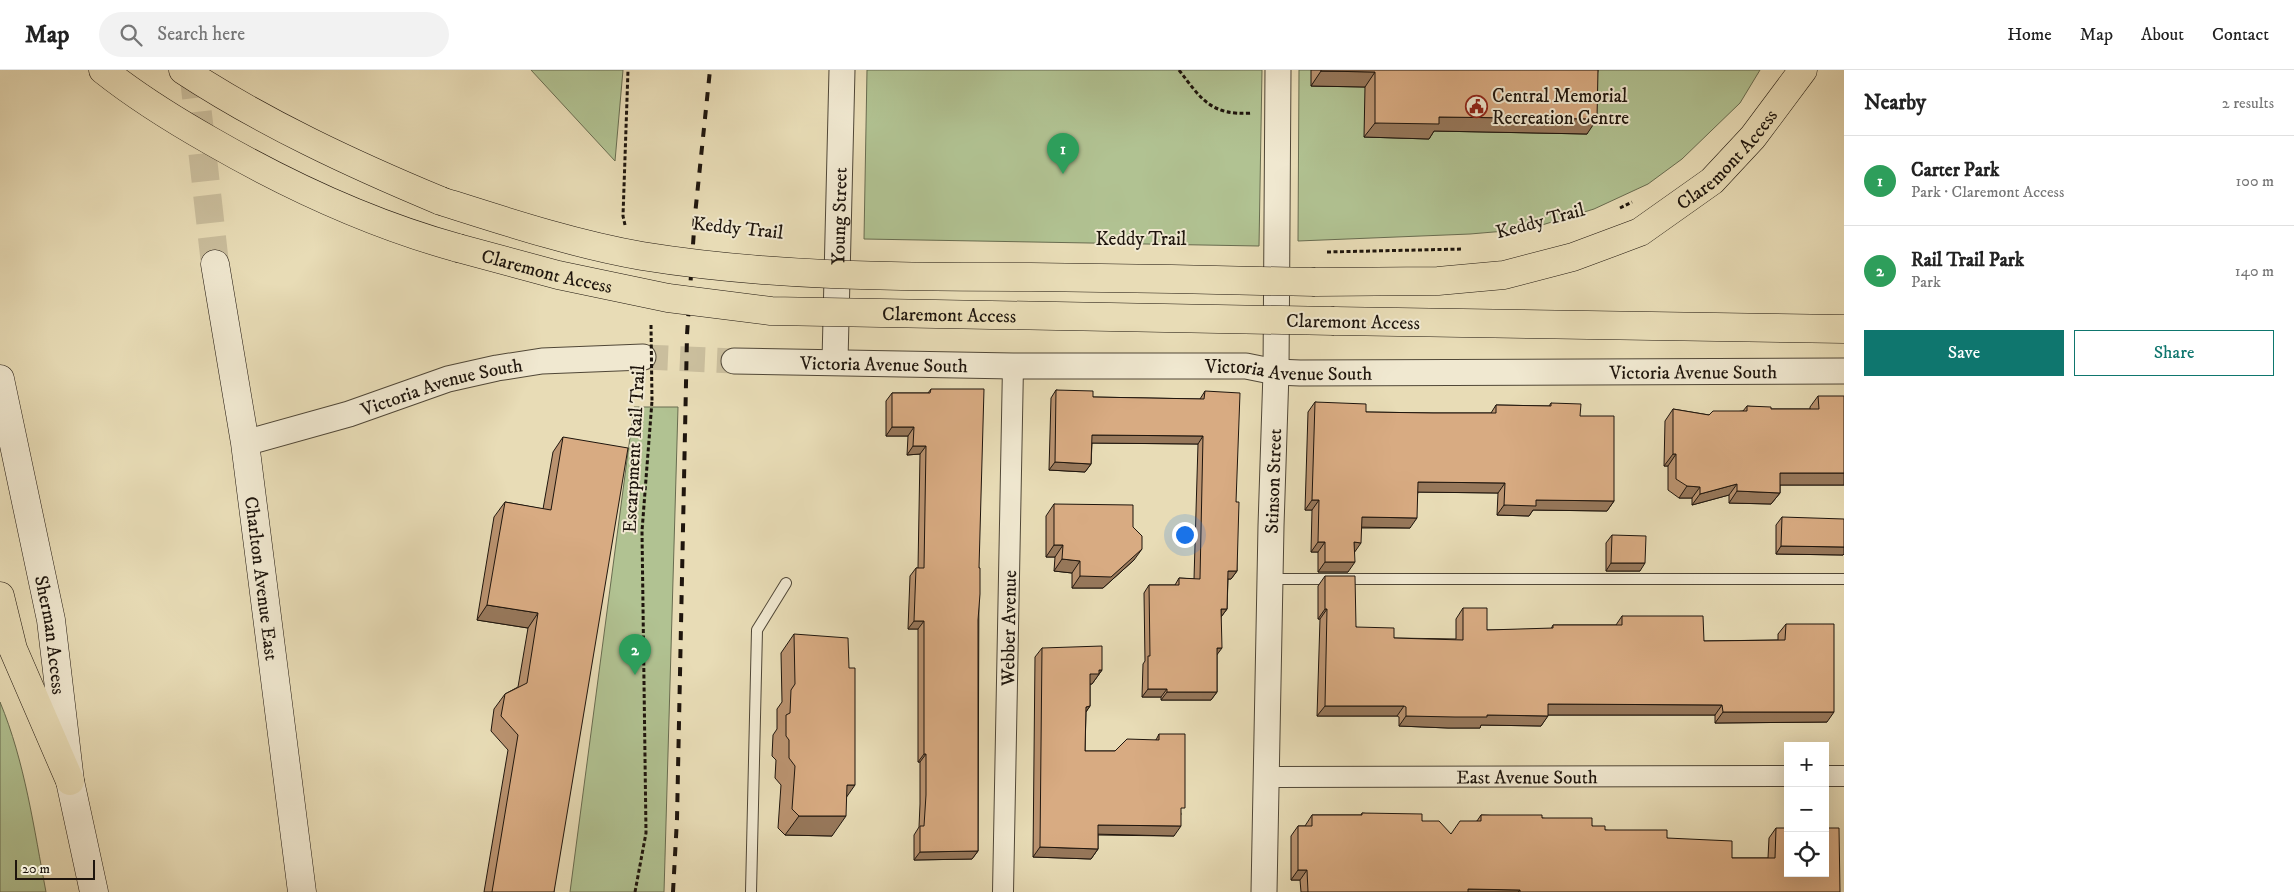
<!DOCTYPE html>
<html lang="en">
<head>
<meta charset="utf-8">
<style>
  body { margin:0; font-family:"IM FELL DW Pica",serif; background:#f2f2f2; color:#222 }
  .controls { position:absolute; right:15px; bottom:15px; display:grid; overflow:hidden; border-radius:0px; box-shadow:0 5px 20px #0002 }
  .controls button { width:45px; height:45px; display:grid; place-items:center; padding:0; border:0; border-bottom:1px solid #e0e0e0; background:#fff; color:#222; font:25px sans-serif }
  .scale { position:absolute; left:15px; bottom:12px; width:80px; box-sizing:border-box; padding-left:5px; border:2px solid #1e150d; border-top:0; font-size:14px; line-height:18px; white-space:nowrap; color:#1e150d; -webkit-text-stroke:4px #f0e8d0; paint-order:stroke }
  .you { position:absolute; left:1184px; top:464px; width:18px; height:18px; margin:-12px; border:4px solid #fff; border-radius:50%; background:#1a73e8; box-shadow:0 0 0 8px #1a73e833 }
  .badge { display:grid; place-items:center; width:32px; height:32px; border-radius:50%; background:#0f766e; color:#fff; font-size:16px; font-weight:700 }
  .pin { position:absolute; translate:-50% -41px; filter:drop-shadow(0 1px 2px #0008) }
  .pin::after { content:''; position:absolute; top:26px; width:18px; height:15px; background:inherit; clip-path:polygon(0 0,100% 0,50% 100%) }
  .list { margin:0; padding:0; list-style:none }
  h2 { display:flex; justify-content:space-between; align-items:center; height:65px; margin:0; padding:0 20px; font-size:21px }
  h2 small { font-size:16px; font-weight:400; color:#767676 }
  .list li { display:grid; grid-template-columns:32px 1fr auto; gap:15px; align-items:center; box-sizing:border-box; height:90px; padding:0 20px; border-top:1px solid #e0e0e0 }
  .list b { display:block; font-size:19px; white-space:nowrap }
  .list p { margin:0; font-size:16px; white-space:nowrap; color:#767676 }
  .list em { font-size:16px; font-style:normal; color:#767676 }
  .actions { display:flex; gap:10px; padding:15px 20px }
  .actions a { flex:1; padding:11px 0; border:1px solid #0f766e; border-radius:0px; text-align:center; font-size:18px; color:#0f766e }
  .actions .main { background:#0f766e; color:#fff }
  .icon { flex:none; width:28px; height:28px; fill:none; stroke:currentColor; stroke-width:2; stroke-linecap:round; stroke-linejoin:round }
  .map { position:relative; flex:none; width:1844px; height:822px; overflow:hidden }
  header { display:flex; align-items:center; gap:30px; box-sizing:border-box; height:70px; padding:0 25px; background:#fff; border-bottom:1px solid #e0e0e0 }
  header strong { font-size:24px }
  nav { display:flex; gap:28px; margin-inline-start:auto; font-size:18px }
  .search { width:350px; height:45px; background:#f2f2f2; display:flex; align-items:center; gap:12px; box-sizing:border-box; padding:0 18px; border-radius:28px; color:#767676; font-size:19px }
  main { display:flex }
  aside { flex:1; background:#fff }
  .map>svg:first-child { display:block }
  .green { fill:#b1c292; stroke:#686c50 }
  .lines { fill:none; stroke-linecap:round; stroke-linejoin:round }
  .tertiary-tunnel { stroke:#cabe9d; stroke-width:25; stroke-dasharray:25 12; stroke-linecap:butt }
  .secondary-tunnel { stroke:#cabe9d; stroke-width:28; stroke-dasharray:28 14; stroke-linecap:butt }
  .service-casing { stroke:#504737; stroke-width:12 }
  .minor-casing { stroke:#504737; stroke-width:22 }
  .tertiary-casing { stroke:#504737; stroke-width:27 }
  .secondary-casing { stroke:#1e150d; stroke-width:29 }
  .primary-casing { stroke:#1e150d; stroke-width:29 }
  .path { stroke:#1e150d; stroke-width:3; stroke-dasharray:4 2.5; stroke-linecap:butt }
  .service { stroke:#f0e8d0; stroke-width:10 }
  .minor { stroke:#f0e8d0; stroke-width:20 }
  .tertiary { stroke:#f0e8d0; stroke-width:25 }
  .secondary { stroke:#f0e8d0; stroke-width:28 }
  .primary { stroke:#e8dcb6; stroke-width:28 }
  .rail { stroke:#1e150d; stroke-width:4; stroke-dasharray:9 9; stroke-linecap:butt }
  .primary-bridge-casing { stroke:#1e150d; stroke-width:29; stroke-linecap:butt }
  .path-bridge { stroke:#1e150d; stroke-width:3; stroke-dasharray:4 2.5; stroke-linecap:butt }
  .primary-bridge { stroke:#e8dcb6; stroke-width:28 }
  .wall { fill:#ba9370; stroke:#1e150d }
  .shaded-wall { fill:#97785b; stroke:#1e150d }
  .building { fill:#d8ab82; stroke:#1e150d }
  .labels { text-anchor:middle; stroke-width:4; stroke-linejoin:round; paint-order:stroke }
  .poi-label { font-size:19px; fill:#1e150d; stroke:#f0e8d0; text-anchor:start }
  .street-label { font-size:19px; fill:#1e150d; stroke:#f0e8d0 }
</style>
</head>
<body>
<header>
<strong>Map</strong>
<div class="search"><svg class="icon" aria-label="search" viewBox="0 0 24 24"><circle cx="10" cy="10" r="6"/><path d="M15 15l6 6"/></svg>Search here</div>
<nav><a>Home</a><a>Map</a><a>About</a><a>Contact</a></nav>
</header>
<main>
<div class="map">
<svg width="1844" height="822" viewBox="0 0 1844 822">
  <rect width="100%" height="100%" fill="#e8dcb6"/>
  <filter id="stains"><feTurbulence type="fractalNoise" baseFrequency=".004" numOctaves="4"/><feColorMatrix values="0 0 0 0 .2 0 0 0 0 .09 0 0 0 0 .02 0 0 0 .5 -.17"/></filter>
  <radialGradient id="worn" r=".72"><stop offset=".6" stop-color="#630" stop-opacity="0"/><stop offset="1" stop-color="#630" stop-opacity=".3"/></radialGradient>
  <g class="green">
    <path d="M531,0H623L615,91Z"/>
    <path d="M867,0H1262L1259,176L864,169Z"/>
    <path d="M1299,0H1760L1740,33L1682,89L1648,114L1594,139L1529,159L1470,164L1298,171Z"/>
    <path d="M634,337H678L664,822H570Z"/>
    <path d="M0,632C25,692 34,759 46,822H0Z"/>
  </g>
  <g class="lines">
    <path class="tertiary-tunnel" d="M643,287L734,291"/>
    <path class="secondary-tunnel" d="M193,0L215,194"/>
    <defs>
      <g id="service">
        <path d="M1271,509H1844"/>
        <path d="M751,822L757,560L786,513"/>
      </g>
      <g id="minor">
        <path d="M1825,706H1844"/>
        <path id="s1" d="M1267,707L1788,706"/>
        <path id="s2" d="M1003,822L1013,296"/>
      </g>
      <g id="tertiary">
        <path id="s3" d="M734,291L1013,296H1246L1276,302L1300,303L1844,301"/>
        <path id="s4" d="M835,291L842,0"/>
        <path id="s5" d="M245,373L349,344L448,309L497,298L542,291L643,287"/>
        <path id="s6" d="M1264,822L1271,456L1276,302L1278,0"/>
      </g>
      <g id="secondary">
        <path id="s7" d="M215,194L245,373L302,822"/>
        <path id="s8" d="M0,309L51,550L70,711L94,822"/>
      </g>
      <g id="primary">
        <path d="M103,0C137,27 174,50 211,71C289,116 371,154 458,178"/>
        <path d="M183,0C264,53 352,94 441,131"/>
        <path id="s9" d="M1315,212L1438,211L1504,205L1573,187L1640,162L1712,111L1753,67L1803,0"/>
        <path d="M1334,251L1844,259"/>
        <path d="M0,526L13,579L70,711"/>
      </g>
    </defs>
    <use href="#service" class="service-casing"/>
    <use href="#minor" class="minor-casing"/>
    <use href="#tertiary" class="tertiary-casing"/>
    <use href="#secondary" class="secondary-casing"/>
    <use href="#primary" class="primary-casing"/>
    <g class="path">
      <path d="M1179,0C1201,29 1211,46 1252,43"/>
      <path d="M1620,138L1632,132"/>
      <path d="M625,155L623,146L628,0"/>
      <path d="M1327,182L1463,179"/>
      <path d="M635,822L646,763L642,461L652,331"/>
    </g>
    <use href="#service" class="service"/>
    <use href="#minor" class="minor"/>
    <use href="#tertiary" class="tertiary"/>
    <use href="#secondary" class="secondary"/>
    <use href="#primary" class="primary"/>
    <path class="rail" d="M673,822L677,749L687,265L695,145L710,0"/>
    <defs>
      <g id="primary-bridge">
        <path d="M441,131C507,152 574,174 642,186C771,207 901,207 1031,207C1126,208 1220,210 1315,212"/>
        <path id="s10" d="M458,178L558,205L668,228L771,241L1334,251"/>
      </g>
    </defs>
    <use href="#primary-bridge" class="primary-bridge-casing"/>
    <path class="path-bridge" d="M651,255L652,331"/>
    <use href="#primary-bridge" class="primary-bridge"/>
  </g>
  <g class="wall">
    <path d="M1311,0H1598L1587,64L1434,61L1429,69L1364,67L1365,17L1311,16Z"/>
    <path d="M931,319L979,498L978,781L972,789L914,790V765L919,757L920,734V692H918V559H908L910,506L916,498H918L920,384L907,385L908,366H886V331L892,323H928Z"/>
    <path d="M1056,320L1093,327L1200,329L1205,321L1236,432L1237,501L1231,509H1228L1227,539L1221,547L1217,584V622L1211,630H1161V627H1142L1143,594L1145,591L1144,523L1149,515H1175L1179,508L1194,509L1198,374L1092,373L1091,394L1085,402L1049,400L1051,328Z"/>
    <path d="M1818,326L1844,415H1780V423L1771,434L1729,433V425L1692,435V428H1679L1668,420V396H1664L1665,351L1673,339L1709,345L1743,341L1747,336L1771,339H1810V337Z"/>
    <path d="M1315,332L1366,342L1433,343H1491L1496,335L1549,336L1551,333L1580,346L1614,431L1607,441L1533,440L1529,446L1497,445L1498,423L1418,422L1410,458H1361L1348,502H1318V482H1311L1312,440H1305L1308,342Z"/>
    <path d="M563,367L554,822H484L508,680L491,661L494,639L505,624L518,617L528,558L477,550L494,447L505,432L543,439L553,382Z"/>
    <path d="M1054,434L1133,457L1134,490L1103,518H1072V503L1054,501L1055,487H1046V446Z"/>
    <path d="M1782,447L1843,485L1776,484V455Z"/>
    <path d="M1612,465L1640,501H1606V473Z"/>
    <path d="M1325,506L1356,557L1394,568L1456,569V549L1463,538L1487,560L1551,559L1553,555H1616L1622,546L1704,571L1778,570V564L1786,554L1827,652L1715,653V645H1548L1541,656L1481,655L1480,658H1448L1399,656V647L1397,646H1317L1320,549H1318V516Z"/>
    <path d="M794,564L846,728L832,766L785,765L778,758L781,715L775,708L776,690L772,686L773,665L777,659V639L782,632L781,583Z"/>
    <path d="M1042,578L1102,600L1092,614H1090V636L1086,642L1085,681H1115L1156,670L1159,664L1181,744L1174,766L1098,765V779L1091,789L1033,787L1035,587Z"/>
    <path d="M1362,743L1422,751L1451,764L1477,751L1481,745L1542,748L1592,756L1605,760L1667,768L1732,788H1768L1769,768L1776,758L1840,822H1301L1300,810H1291V766L1298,756H1305L1312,745H1361Z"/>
  </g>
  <g class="shaded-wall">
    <path d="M1321,1L1375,2L1365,17L1311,16Z"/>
    <path d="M1439,47L1597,49L1587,64L1434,61L1429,69L1364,67L1375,53Z"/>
    <path d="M892,357H914L908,366H886Z"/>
    <path d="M1092,365L1203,366L1198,374L1086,373Z"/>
    <path d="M913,376H926L920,384L907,385Z"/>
    <path d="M1673,384H1676L1668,396H1664Z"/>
    <path d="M1055,392L1091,394L1085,402L1049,400Z"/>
    <path d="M1780,403H1844V415H1772Z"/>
    <path d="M1418,412L1505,413L1498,423L1411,422Z"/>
    <path d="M1737,414L1729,425L1692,435L1700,424Z"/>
    <path d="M1687,416L1700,417L1692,428H1679Z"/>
    <path d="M1737,421L1780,423L1771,434L1729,433Z"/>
    <path d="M1312,430H1319L1312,440H1305Z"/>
    <path d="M1536,430L1614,431L1607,441L1533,440L1529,446L1497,445L1504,435Z"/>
    <path d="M1362,447L1417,448L1410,458L1355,457Z"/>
    <path d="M1318,472H1325L1318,482H1311Z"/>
    <path d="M1354,472L1361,473L1354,483Z"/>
    <path d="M1054,475H1063L1055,487H1046Z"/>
    <path d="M1781,476L1844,477V484L1843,485L1776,484Z"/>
    <path d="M1142,479L1134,490L1103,518H1072L1080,506Z"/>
    <path d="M1062,489L1080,491L1072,503L1054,501Z"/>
    <path d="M1325,492H1355L1348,502H1318Z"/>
    <path d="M1611,493H1645L1640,501H1606Z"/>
    <path d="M1228,501H1237L1231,509H1222Z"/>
    <path d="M487,535L538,543L528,558L477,550Z"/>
    <path d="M1221,539H1227L1221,547Z"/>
    <path d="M1325,539H1327L1320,549H1318Z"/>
    <path d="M914,551H924L918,559H908Z"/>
    <path d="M1217,578H1222L1216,586Z"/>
    <path d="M1099,600H1102L1092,614H1083L1090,604Z"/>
    <path d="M1148,619H1167L1161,627H1142Z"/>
    <path d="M1167,622H1217L1211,630H1161Z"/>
    <path d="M1548,634L1722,635L1715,645H1541Z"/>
    <path d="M1090,636L1083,646L1086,637Z"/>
    <path d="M1325,636H1404L1397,646H1317Z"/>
    <path d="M1723,642H1834L1827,652L1715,653Z"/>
    <path d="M1487,645L1548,646L1541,656L1481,655L1480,658H1448L1399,656L1406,646Z"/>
    <path d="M924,684H926L920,692H918Z"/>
    <path d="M847,715H855L841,735Z"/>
    <path d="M799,746H846L832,766L785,765Z"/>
    <path d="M1098,755L1181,756L1174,766L1092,764Z"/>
    <path d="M1040,777L1098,779L1091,789L1033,787Z"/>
    <path d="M978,781L972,789L914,790L920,782Z"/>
    <path d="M1298,800H1307L1300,810H1291Z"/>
    <path d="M1468,819L1520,820L1518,822H1466Z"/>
  </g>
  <g class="building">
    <path d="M1321,0H1598L1597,49L1439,47V54L1375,53V2L1321,1Z"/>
    <path d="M931,319H984L979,498H980V524L978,550V781L920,782V756H924L926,725V684H924V551H914L916,498H924L926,376H913L914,357H892V323H930Z"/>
    <path d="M1056,320L1093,321V327L1204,329L1205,321L1240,323L1236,432H1239L1237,501H1228L1227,539H1221L1222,578H1217V622H1167V619H1148V586H1150L1149,515H1179V508L1200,509L1203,366L1092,365L1091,394L1055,392Z"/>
    <path d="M1818,326H1844V403H1780V423L1737,421V414L1700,424V417L1687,416L1676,409V384H1673V339L1709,345L1713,341H1747V336L1771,337V339H1819Z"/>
    <path d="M1315,332L1366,334V342L1433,343H1496V335L1551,336V333L1581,334L1580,346H1614V431L1536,430V436L1504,435L1505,413L1418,412L1417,448L1362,447L1361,473L1354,472L1355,492H1325V472H1318L1319,430H1312Z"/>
    <path d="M563,367L628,378L554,822H492L518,665L501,646L505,624L527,613L538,543L487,535L505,432L551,440Z"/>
    <path d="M1054,434L1133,435V457L1142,466V479L1111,507L1080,506V491L1062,489L1063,475H1054Z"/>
    <path d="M1782,447L1844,449V477L1781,476Z"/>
    <path d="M1612,465L1646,466L1645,493H1611Z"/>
    <path d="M1325,506H1355L1356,557L1394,558V568L1463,570V538H1487V560L1553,558V555H1622V546H1703L1704,571L1785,570L1786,554H1834V642H1723L1722,635L1548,634V646L1487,645V647H1455L1406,646V637L1404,636H1325L1327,539H1325Z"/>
    <path d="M794,564L848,568L849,598H855V715H847L846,746H799L792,739L795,696L789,688V670L786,666V645L790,643L791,620L795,614Z"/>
    <path d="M1102,576V600H1099V604H1090V636L1086,637L1085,681H1115L1127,669L1159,670V664H1185V738H1181V756L1098,755V779L1040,777L1042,578Z"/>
    <path d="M1362,743L1422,744V751H1439L1451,764L1460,751H1481V745H1542V748H1592V756H1605V760H1667V768L1732,771V788H1775L1776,758H1788V803H1825V758H1839L1840,822H1520V820L1468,819V822H1308L1307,800H1298V756H1312V745H1362Z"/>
  </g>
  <defs>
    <symbol id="civic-ring" viewBox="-11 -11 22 22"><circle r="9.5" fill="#f0e8d0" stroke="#8f2418" stroke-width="1.5"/><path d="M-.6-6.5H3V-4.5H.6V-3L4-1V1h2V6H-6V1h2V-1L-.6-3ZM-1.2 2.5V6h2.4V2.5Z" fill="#8f2418"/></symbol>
  </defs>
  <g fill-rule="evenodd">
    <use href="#civic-ring" x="1464" y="24" width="25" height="25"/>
  </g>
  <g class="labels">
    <g class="poi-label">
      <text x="1492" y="32">Central Memorial<tspan x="1492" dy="22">Recreation Centre</tspan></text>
    </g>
    <g class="street-label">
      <text dy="7" stroke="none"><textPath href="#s9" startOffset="446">Claremont Access</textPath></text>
      <text dy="7" stroke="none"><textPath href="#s4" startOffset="145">Young Street</textPath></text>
      <text transform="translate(1540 150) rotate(-15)" y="7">Keddy Trail</text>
      <text transform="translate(738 157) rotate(6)" y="7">Keddy Trail</text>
      <text x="1141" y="175">Keddy Trail</text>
      <text dy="7" stroke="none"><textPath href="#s10" startOffset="92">Claremont Access</textPath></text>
      <text dy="7" stroke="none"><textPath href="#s10" startOffset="498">Claremont Access</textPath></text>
      <text transform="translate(1353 251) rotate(1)" y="7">Claremont Access</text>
      <text dy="7" stroke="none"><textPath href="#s3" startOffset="150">Victoria Avenue South</textPath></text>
      <text dy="7" stroke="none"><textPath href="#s3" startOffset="555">Victoria Avenue South</textPath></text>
      <text dy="7" stroke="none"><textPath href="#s3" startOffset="960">Victoria Avenue South</textPath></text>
      <text dy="7" stroke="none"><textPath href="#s5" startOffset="205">Victoria Avenue South</textPath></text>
      <text transform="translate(633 379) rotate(-87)" y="7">Escarpment Rail Trail</text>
      <text dy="7" stroke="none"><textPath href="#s6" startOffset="411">Stinson Street</textPath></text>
      <text dy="7" stroke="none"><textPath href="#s7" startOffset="318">Charlton Avenue East</textPath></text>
      <text dy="7" stroke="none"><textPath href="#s2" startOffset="264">Webber Avenue</textPath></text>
      <text dy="7" stroke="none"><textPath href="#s8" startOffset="261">Sherman Access</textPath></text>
      <text dy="7" stroke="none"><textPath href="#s1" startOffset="260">East Avenue South</textPath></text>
    </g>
  </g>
  <rect width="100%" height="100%" filter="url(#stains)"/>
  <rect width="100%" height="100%" fill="url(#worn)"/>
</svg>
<div class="controls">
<button>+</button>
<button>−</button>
<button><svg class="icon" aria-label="locate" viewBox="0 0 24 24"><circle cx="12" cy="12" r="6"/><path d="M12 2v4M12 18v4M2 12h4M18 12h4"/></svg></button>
</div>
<div class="scale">20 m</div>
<div class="you"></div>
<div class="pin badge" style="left:1063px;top:104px;background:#2e9e5b">1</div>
<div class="pin badge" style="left:635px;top:605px;background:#2e9e5b">2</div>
</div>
<aside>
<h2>Nearby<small>2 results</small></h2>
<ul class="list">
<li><span class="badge" style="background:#2e9e5b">1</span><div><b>Carter Park</b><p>Park · Claremont Access</p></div><em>100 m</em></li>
<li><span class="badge" style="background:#2e9e5b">2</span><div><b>Rail Trail Park</b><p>Park</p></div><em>140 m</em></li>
</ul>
<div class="actions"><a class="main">Save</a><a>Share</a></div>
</aside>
</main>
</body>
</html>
